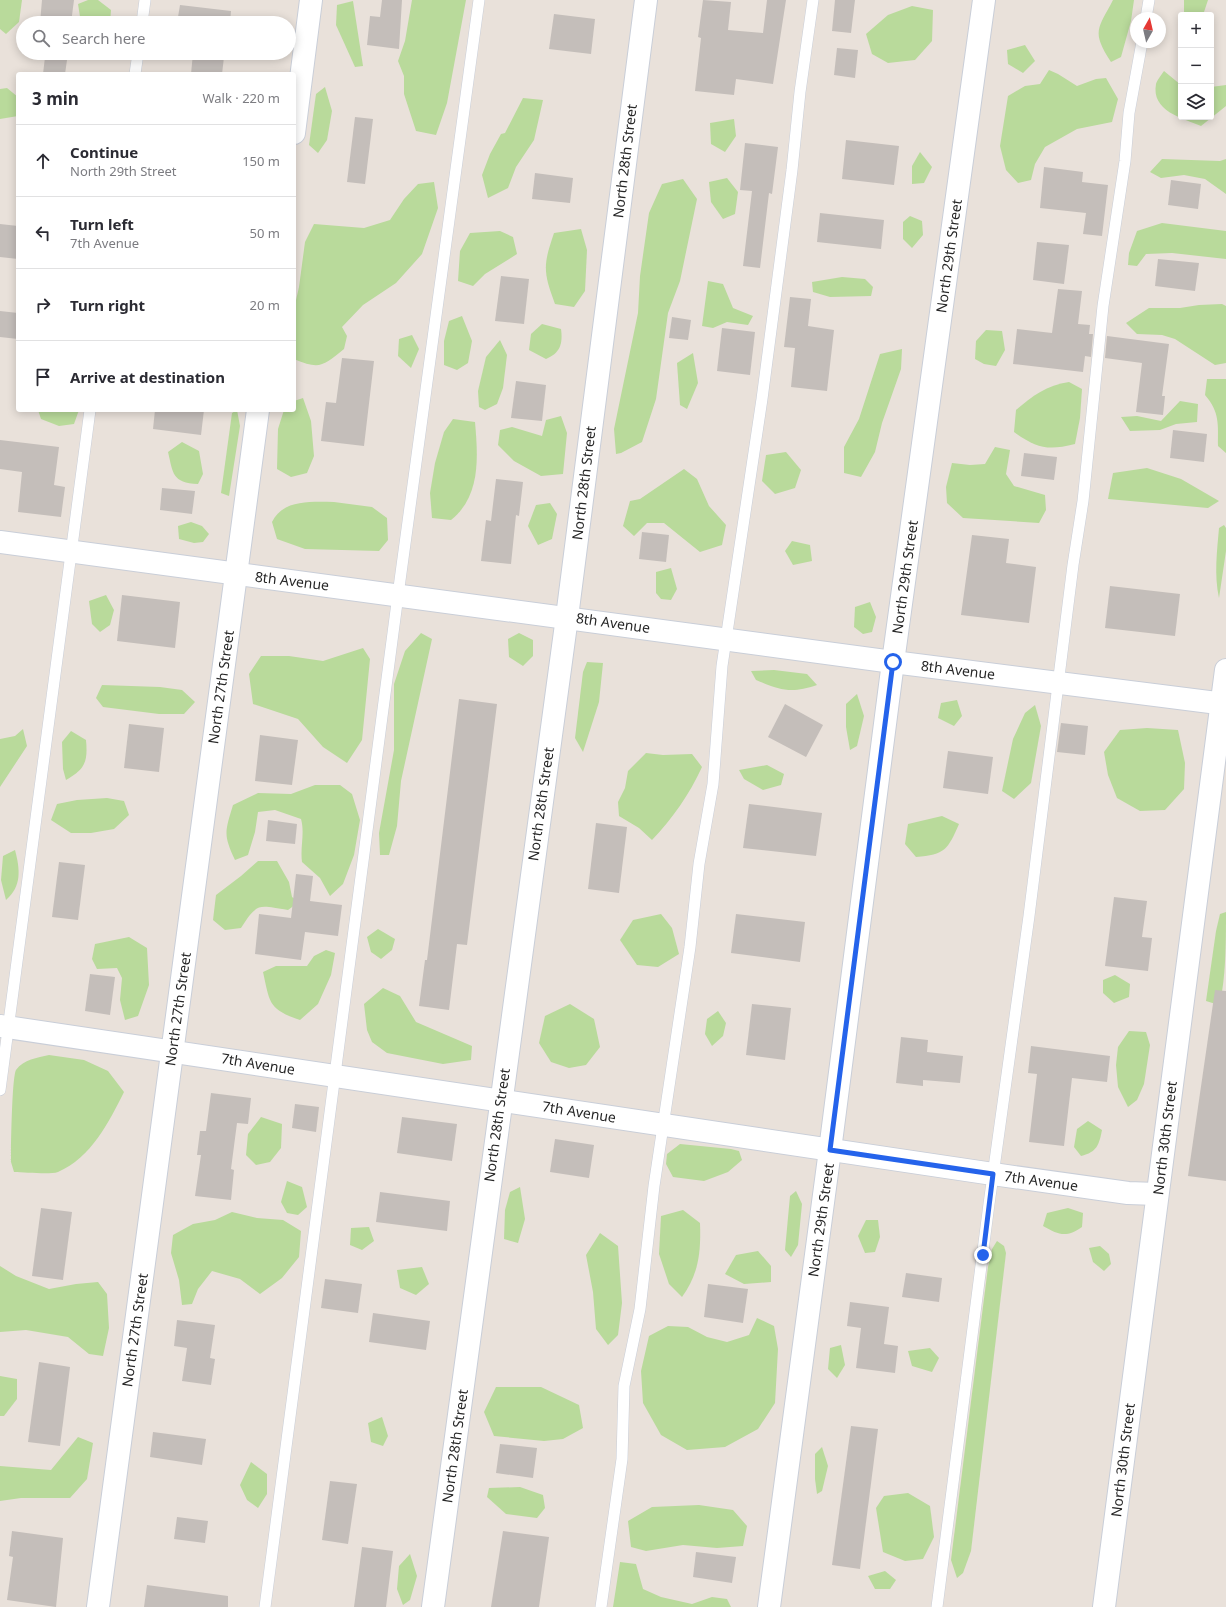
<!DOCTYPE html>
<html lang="en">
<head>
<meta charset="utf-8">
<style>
  body { margin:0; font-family:"Noto Sans",sans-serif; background:#f7f7f7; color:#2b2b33 }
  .controls { position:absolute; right:12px; top:12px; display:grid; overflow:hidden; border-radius:4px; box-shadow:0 2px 10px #0003 }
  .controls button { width:36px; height:36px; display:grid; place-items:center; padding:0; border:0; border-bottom:1px solid #e1e1e2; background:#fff; color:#2b2b33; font:20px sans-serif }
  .compass { position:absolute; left:1130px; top:12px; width:36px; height:36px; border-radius:50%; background:#fff; box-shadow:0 2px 10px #0003; rotate:8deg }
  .stop { position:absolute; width:12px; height:12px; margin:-9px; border:3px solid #2563eb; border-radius:50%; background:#fff }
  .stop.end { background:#2563eb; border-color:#fff; box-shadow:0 1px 4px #0008 }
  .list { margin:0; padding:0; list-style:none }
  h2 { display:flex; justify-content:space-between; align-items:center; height:52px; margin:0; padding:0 16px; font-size:17px }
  h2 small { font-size:13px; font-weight:400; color:#7c7c81 }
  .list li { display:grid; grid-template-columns:26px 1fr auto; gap:12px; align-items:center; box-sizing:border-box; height:72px; padding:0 16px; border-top:1px solid #e1e1e2 }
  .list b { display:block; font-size:15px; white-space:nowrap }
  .list p { margin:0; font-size:13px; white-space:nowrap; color:#7c7c81 }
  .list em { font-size:13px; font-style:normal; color:#7c7c81 }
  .icon { flex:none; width:22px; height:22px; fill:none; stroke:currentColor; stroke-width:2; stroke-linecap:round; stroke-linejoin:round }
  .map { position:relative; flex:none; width:1226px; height:1607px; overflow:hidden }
  .search { position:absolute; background:#fff; box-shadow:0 2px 10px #0003; left:16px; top:16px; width:280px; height:44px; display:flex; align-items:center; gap:10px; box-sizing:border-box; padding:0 14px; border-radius:22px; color:#7c7c81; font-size:15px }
  .panel { position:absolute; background:#fff; box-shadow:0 2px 10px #0003; left:16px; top:72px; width:280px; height:340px; border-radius:4px }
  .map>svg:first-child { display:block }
  .green { fill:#b9da9b }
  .building { fill:#c4beba }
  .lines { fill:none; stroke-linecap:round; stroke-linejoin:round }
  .lane-casing { stroke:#c9ced8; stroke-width:12 }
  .street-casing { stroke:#c9ced8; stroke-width:24 }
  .secondary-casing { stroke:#c9ced8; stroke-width:24 }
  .lane { stroke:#fff; stroke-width:11 }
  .street { stroke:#fff; stroke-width:22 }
  .secondary { stroke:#fff; stroke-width:22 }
  .route { stroke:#2563eb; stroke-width:5 }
  .labels { text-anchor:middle; stroke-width:3; stroke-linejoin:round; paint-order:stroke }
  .street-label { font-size:14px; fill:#272727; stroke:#fff }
</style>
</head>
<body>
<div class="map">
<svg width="1226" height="1607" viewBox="0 0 1226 1607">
  <rect width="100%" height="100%" fill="#e9e1da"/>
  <g class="green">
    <path d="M0,0H22L19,22L6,34L0,29Z"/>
    <path d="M88,0H98L111,10L110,23H81L78,4Z"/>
    <path d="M412,0H466L447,103L436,135L416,131L404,94V76L398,61L405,41Z"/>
    <path d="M1113,0H1134L1131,21L1121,57L1111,62C1091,31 1098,29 1113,0Z"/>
    <path d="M1184,0H1208L1203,15H1184Z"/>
    <path d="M353,1L363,66L355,67L336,25L337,5Z"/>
    <path d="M912,6L933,10L932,41L915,60L888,63L872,54L866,34L888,15Z"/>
    <path d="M1025,45L1035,61L1023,73L1008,64L1007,50Z"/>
    <path d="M1049,70L1058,74L1077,86L1096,79L1106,78L1118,99L1112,122L1077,129L1045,147L1035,164L1031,180L1018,183L1006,170L1000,146L1008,96L1025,86L1040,84Z"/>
    <path d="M1164,71L1181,85V117H1211V87L1226,85V106L1201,126C1182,118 1151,111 1156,84C1157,80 1162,74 1164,71Z"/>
    <path d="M325,87L332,111L327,140L318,153L309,145L316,94Z"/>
    <path d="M7,88L18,97V116L0,119V89Z"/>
    <path d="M523,98L543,100L534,140L516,167L508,188L488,198L482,175L490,154L501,134L505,133Z"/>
    <path d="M734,119L736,136L725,152L711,144L710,123Z"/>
    <path d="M920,152L932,167L924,183L912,184V166Z"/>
    <path d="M1162,159L1220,161L1226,159V194L1205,179L1184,175L1161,178L1150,172Z"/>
    <path d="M727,178L738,192L735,214L723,219L711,202L709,182Z"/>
    <path d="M683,179L697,199L680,281L668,313L656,399L642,442L621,453L616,454L614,429L638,313L640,276L649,213L662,184Z"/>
    <path d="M434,182L438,208L422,254L396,283L363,305L342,327L347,336L344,349C323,366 320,370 294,359V309L299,287L305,242L314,224L364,228L390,220L404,199L418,184Z"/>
    <path d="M910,216L922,221L923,235L912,248L903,239V222Z"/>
    <path d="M1162,223L1226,231V259L1172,253L1146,254L1137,266L1128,265L1129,253L1137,231Z"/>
    <path d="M581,229L587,250L585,291L574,307L555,304C543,272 543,265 554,233Z"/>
    <path d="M500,231L513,237L517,254L485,274L473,286L458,281L460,251L470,233Z"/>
    <path d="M842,277L865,279L873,287L871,296L830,297L813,292L812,282Z"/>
    <path d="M708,281L723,284L733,308L753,316L748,325L727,322L713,328L702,326Z"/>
    <path d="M1222,304L1226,306V363L1215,365L1175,339L1162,335L1137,334L1126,323L1149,308H1180L1199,305Z"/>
    <path d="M462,316L472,341L468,363L457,370L444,365V341L449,321Z"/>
    <path d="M542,324L561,329C563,344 560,353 546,359L529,350L531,334Z"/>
    <path d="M986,330L1002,331L1005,350L996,366L984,364L975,359L976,341Z"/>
    <path d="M412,335L419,349L411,368L398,356L399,339Z"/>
    <path d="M500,340L507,355L503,388L497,404L485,410L479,407L478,391L486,357Z"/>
    <path d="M902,349L901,369L882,423L875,452L861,477L844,473V447L859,419L880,354Z"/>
    <path d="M693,353L698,383L687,409L680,405L677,363Z"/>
    <path d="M1207,379H1226V453L1218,446C1218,425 1220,412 1205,395Z"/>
    <path d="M1069,382L1082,389L1080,418L1075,444C1047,451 1037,448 1014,432L1016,410C1032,396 1047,385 1069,382Z"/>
    <path d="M303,398L311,421L314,456L307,473L291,477L277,469L278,429L284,410H294V401Z"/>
    <path d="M1180,401L1198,404L1197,422L1176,424L1160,430L1130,431L1121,417L1137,416L1161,421Z"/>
    <path d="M38,410H79L74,424L59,426L41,419Z"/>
    <path d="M237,410L240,426L229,496L221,493L232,413Z"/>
    <path d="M561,416L567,433L563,474L541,476L514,461L498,445L500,430L512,427L542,436L546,420Z"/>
    <path d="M453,419L475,422C478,457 481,496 451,520L432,518L430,493L435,463L444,432Z"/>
    <path d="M182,442L199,451L203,474L198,484C172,483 173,473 168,452Z"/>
    <path d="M995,447L1010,450L1006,474L1014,486L1045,495L1046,510L1039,523L963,518L947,503L946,487L952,463L970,465L985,464Z"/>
    <path d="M786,452L801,470L795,488L775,494L762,481L766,455Z"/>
    <path d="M1147,468L1181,479L1219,501L1208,508L1108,499L1113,473Z"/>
    <path d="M684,469L697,479L709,506L726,525L722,545L700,552L664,523H647L634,536L623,526L630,501L640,499Z"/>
    <path d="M334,502L372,507L387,518L388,540L379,551L305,549L277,539L272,522C283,499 312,502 334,502Z"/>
    <path d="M550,503L557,514L552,539L538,545L528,526L536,505Z"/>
    <path d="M191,522L202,526L209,534L203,542L194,543L179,539L178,526Z"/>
    <path d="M1224,525L1226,528V551L1219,598C1214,575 1217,551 1219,528Z"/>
    <path d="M792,541L810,545L812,561L793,565L785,551Z"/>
    <path d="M671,568L677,589L671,600L661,599L656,593V572Z"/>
    <path d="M106,595L114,610L110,625L100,632L92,624L89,601Z"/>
    <path d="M870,602L876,617L872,632L863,634L854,627L855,607Z"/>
    <path d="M421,633L432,639L401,781L397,826L389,855H380L379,833L394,750V684L405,651Z"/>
    <path d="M519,633L533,640V656L523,666L509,657L508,639Z"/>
    <path d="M363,648L370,659L362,740L347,763L323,747L298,719L253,704L249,674L261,656H289L323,661Z"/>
    <path d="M587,662L603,663L599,702L583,752L575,738L583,672Z"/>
    <path d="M774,670L807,674L817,685C791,694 780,690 756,680L751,671Z"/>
    <path d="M102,685L160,687L182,690L195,702L184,714H159L103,707L96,698Z"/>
    <path d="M857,694L864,716L857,746L850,750L846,727V704Z"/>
    <path d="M957,700L962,716L954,726L938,718L941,703Z"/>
    <path d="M1035,705L1041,726L1031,783L1014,799L1002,791L1013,739L1025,713Z"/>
    <path d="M1147,728L1178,730L1185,763L1184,789L1165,810L1140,811L1117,798L1108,775L1104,752L1120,730Z"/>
    <path d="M23,729L27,746L0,787V739L15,736Z"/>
    <path d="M71,731L86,740C88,762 85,769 66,780L63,769L62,742Z"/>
    <path d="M646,753L663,755L692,754L702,767C689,795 673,818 652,840L639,828L619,816L618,802L625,788L628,771Z"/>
    <path d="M767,765L784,774L781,785L763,790L744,779L739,770Z"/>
    <path d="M315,785H340L352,794L360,820L354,855L343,884L330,896L320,878L302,862C300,847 305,833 301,819L275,810L258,812L255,832L248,855L235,860C223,834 225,832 233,805L258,793L291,794Z"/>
    <path d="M107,798L124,801L129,815L114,829L91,833H71L51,820L57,804L77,800Z"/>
    <path d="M942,816L959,824C948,849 945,855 916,857L905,844L908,824Z"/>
    <path d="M15,850C20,869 22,886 6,900L1,880L3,856Z"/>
    <path d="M258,861H277L289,882L292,897L299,902L288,910C259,906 258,901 241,928L225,930L213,920L216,895L241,876Z"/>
    <path d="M1226,912C1226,939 1226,981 1219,1005L1206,1001L1216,931L1220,914Z"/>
    <path d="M661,914L672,928L679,954L658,967L637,965L620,940L633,920Z"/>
    <path d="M378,929L395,939L392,950L381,959L371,952L367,937Z"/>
    <path d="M129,937L147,948L149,985L138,1016L125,1020L120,1000L122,978L117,968L97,969L92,959L95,944Z"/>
    <path d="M326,950L335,953L331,975L318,1004L300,1020C268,1009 270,1003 263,972L276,966H307L314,956Z"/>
    <path d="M1115,975L1130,984L1129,997L1114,1003L1103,993V980Z"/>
    <path d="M383,988L400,996L416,1022L472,1046L471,1060L443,1064L387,1053L372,1042L367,1030L364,1004Z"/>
    <path d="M570,1004L594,1019L600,1047L586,1065L569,1068L551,1062L539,1043L545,1016Z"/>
    <path d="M718,1011L726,1023L723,1036L712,1046L705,1034L707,1019Z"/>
    <path d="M1129,1031L1146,1032L1150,1045L1144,1084L1137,1100L1128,1107L1118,1087L1116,1065L1118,1047Z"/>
    <path d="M49,1055L84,1060L108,1071L124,1092C109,1122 91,1158 58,1172C49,1175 25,1172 14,1172L11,1162C11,1148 12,1077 16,1070C24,1059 37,1058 49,1055Z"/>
    <path d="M261,1117L282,1124L281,1148L270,1162L256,1165L246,1155L248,1134Z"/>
    <path d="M1088,1121L1102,1130C1099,1145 1097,1152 1081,1156L1074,1147L1077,1129Z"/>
    <path d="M680,1144L731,1149L739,1151L742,1160L728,1172L704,1181L673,1177L666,1164L667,1154Z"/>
    <path d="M287,1181L302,1187L307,1207L298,1215L287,1213L281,1202Z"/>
    <path d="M520,1187L525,1219L518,1243L504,1239L505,1210L510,1192Z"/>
    <path d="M796,1191L802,1204L798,1245L791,1257L785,1250L790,1196Z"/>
    <path d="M1068,1208L1083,1213L1082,1227C1066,1238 1059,1235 1043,1226L1047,1213Z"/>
    <path d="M683,1210L700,1223C701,1251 699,1274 682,1297L669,1284L659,1254L661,1216Z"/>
    <path d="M232,1212L257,1218L283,1220L301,1231L299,1257L282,1278L260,1294L240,1279L212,1271L198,1289L192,1304L182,1305L179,1280L171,1253L173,1235L193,1224L215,1220Z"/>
    <path d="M866,1220H878L880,1237L875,1252L865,1253L858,1236Z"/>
    <path d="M369,1227L374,1241L362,1250L350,1245L351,1228Z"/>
    <path d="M600,1233L618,1246L622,1303L618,1335L608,1345L596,1329L593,1292L586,1255Z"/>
    <path d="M997,1241L1004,1246L1006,1253L971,1551L963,1573L957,1578L951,1560L988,1267L992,1249Z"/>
    <path d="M1100,1246L1109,1254L1111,1264L1104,1271L1093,1262L1089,1248Z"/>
    <path d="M758,1251L771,1266V1282L744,1284L725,1274L736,1255Z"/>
    <path d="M0,1266L16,1276L49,1289L76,1284L98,1282L107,1294L109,1328L103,1356L89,1354L68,1337L26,1330L0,1332Z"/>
    <path d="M422,1267L429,1284L416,1295L400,1288L397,1270Z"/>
    <path d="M757,1318L774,1326L778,1349L775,1403L758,1429L725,1447L687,1450L661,1435L643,1403L641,1371L649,1336L668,1326L688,1327L707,1337L727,1342L749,1335Z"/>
    <path d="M841,1345L845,1365L837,1378L828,1369L830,1348Z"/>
    <path d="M930,1348L939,1358L932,1372L912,1366L908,1351Z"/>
    <path d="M0,1376L17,1379V1399L4,1416H0Z"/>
    <path d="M496,1387H541L579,1405L583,1428L563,1439L544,1441L494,1436L484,1412Z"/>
    <path d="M382,1417L388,1436L383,1446L371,1442L368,1423Z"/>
    <path d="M78,1437L93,1443L87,1479L70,1498H21L0,1501V1466L51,1470Z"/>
    <path d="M822,1447L828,1466L822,1491L817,1494L815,1479V1454Z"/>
    <path d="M251,1462L267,1474V1494L258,1508L247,1500L240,1485Z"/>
    <path d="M520,1487L543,1495L545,1508L537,1518L506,1514L487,1497L489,1488Z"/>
    <path d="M908,1493L930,1506L934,1537L923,1559L905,1561L883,1552L876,1508L884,1496Z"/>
    <path d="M699,1505L733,1510L747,1526L743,1546L717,1548L683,1545L646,1551L631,1547L628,1521L652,1507Z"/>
    <path d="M410,1554L417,1576L410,1600L403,1605L397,1589L399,1566Z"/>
    <path d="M620,1562L636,1564L643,1589L661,1597L692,1604L712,1597L727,1599L731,1607H613Z"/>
    <path d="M885,1571L896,1580L890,1589H875L868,1576Z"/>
  </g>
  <g class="building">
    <path d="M42,0H74L71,23H40Z"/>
    <path d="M382,0H402L399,49L367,45L370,16L380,17Z"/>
    <path d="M703,0L731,2L728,30L763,33L767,0H786L773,84L736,79L734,95L695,91L701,38L698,37Z"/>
    <path d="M835,0H855L851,33L832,31Z"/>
    <path d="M180,5L231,11L230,23H177Z"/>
    <path d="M554,14L595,19L591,54L549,49Z"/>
    <path d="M837,48L858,50L855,78L834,75Z"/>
    <path d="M36,53H68L65,74H43L45,57L36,55Z"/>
    <path d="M193,53L224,57L222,74H191Z"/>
    <path d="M355,117L373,119L365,184L347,182Z"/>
    <path d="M846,140L899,146L894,185L842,179Z"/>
    <path d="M745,143L778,147L772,194L769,193L760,268L743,266L752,191L740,190Z"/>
    <path d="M1044,167L1083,172L1082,182L1108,185L1102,236L1083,234L1086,213L1040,208Z"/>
    <path d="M535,173L573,178L570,203L532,199Z"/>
    <path d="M1171,180L1201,184L1198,209L1168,205Z"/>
    <path d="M820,213L884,220L881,249L817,242Z"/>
    <path d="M0,224L18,226V259L0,257Z"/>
    <path d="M1037,242L1069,245L1064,284L1033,280Z"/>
    <path d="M1158,259L1199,263L1195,291L1155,286Z"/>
    <path d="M501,276L529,279L524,324L495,321Z"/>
    <path d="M1058,289L1082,291L1078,324L1090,325L1089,334H1093L1091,357L1085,356L1083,372L1013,364L1017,329L1052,333Z"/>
    <path d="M790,297L811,299L808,326L834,330L827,391L791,387L795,348L784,347Z"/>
    <path d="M0,311L18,313V339L0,337Z"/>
    <path d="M672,317L691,320L688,340L669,338Z"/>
    <path d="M722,328L755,332L750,375L717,371Z"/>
    <path d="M1107,336L1169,344L1162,396H1165L1163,415L1136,412L1142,363L1105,358Z"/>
    <path d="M342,358L374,361L364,446L321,441L326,402L336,403Z"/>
    <path d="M516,381L546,385L542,421L511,418Z"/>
    <path d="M155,410H204L201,435L153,429Z"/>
    <path d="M1173,430L1207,434L1204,462L1170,458Z"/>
    <path d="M0,440L59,447L54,485L65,487L61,517L18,512L22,472L0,469Z"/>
    <path d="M1024,453L1057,457L1054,480L1021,476Z"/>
    <path d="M496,479L523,482L519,516L516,515L511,564L481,561L486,520L491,521Z"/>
    <path d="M162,488L195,491L192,514L160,510Z"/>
    <path d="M642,532L669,535L666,562L639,559Z"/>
    <path d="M972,535L1009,539L1006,563L1036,567L1029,623L961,615Z"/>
    <path d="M1110,586L1180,594L1175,636L1105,628Z"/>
    <path d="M122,595L180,602L175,648L117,641Z"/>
    <path d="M459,699L497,704L467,945L457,944L449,1010L419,1006L425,960H427Z"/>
    <path d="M785,704L823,725L806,757L768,737Z"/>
    <path d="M1061,723L1088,726L1085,755L1057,752Z"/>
    <path d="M129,724L164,728L159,772L124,768Z"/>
    <path d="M260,735L298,740L292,785L255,781Z"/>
    <path d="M948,751L993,757L988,794L943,788Z"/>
    <path d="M749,804L822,813L816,856L743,848Z"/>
    <path d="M268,820L297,824L295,844L266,841Z"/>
    <path d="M596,823L627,827L619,893L588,889Z"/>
    <path d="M59,862L85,865L78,920L52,917Z"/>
    <path d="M296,874L313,876L310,901L342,905L338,936L305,932L301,960L255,954L259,914L291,918Z"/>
    <path d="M1114,897L1147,901L1142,937L1152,938L1148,971L1105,966Z"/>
    <path d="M736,914L805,922L800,962L731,953Z"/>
    <path d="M90,974L115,977L110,1015L85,1011Z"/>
    <path d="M1215,990L1226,991V1181L1188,1176Z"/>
    <path d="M752,1004L791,1008L785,1060L746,1055Z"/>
    <path d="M901,1037L928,1040L927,1052L963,1056L960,1083L923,1080V1086L896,1083Z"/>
    <path d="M1031,1046L1110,1056L1107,1082L1072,1078L1064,1146L1029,1142L1037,1074L1028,1073Z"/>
    <path d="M211,1093L251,1098L248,1124L237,1123L231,1169L234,1170L231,1200L195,1196L201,1155H197L200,1131H206Z"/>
    <path d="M295,1104L319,1107L316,1132L292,1128Z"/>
    <path d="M402,1117L457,1124L452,1161L397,1153Z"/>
    <path d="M555,1139L594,1145L589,1178L550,1172Z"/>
    <path d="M380,1192L450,1201L447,1231L376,1222Z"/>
    <path d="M41,1208L72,1212L63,1280L32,1276Z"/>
    <path d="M906,1273L942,1278L939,1302L902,1297Z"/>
    <path d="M325,1279L362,1284L358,1313L321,1308Z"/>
    <path d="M708,1284L748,1289L743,1323L704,1317Z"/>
    <path d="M850,1302L889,1307L884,1344L898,1346L895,1373L856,1368L861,1328L847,1326Z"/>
    <path d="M373,1313L430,1321L426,1350L369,1342Z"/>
    <path d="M177,1320L215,1325L210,1358L215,1359L211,1385L182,1381L187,1348L174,1346Z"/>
    <path d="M39,1362L70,1367L60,1446L28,1442Z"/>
    <path d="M851,1426L878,1429L860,1569L832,1565Z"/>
    <path d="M153,1432L206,1439L202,1465L150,1457Z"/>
    <path d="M500,1444L537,1448L533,1478L496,1473Z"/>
    <path d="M330,1481L357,1484L348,1544L322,1540Z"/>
    <path d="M177,1517L208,1521L205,1543L174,1539Z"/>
    <path d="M12,1531L63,1538L56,1607L7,1600L13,1557L9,1556Z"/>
    <path d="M503,1531L549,1537L539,1607H491Z"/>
    <path d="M362,1547L393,1551L386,1607H354Z"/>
    <path d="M696,1552L736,1557L732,1583L693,1577Z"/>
    <path d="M147,1585L228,1596V1607H144Z"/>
  </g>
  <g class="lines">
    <defs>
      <g id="lane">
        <path d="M1146,18L1149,0"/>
        <path d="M142,23L145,0"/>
        <path d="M135,74L138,53"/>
        <path d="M0,1090L90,410"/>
        <path d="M265,1607L398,595L479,0"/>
        <path d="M601,1607L622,1459L624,1386L640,1309L654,1186L690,947L699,864L713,784L722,666L762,399L792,170L800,92L813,0"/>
        <path d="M937,1607L989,1204L1029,916L1073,565L1083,501L1103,306L1125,161L1129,113L1142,42"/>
      </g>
      <g id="street">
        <path d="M294,133L311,0"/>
        <path d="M0,1026L993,1174L1128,1193L1157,1194"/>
        <path d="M98,1607L258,410"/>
        <path d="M433,1607L567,617L646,0"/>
        <path d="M769,1607L830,1150L893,662L984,0"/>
        <path d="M1104,1607L1226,670"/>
      </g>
      <path id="secondary" d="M0,542L893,662L1226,704"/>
    </defs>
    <use href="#lane" class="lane-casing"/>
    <use href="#street" class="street-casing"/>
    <use href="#secondary" class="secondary-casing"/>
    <use href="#lane" class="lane"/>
    <use href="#street" class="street"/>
    <use href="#secondary" class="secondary"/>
  </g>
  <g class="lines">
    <path class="route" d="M893,662L830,1150L993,1174L983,1255"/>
  </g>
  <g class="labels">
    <g class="street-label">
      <text transform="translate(625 161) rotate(-83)" y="5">North 28th Street</text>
      <text transform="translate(949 256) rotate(-82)" y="5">North 29th Street</text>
      <text transform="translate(584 483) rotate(-83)" y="5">North 28th Street</text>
      <text transform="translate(905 577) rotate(-82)" y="5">North 29th Street</text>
      <text transform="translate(292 581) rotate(7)" y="5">8th Avenue</text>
      <text transform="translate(613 623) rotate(8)" y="5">8th Avenue</text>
      <text transform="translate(958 670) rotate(7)" y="5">8th Avenue</text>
      <text transform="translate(221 687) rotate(-82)" y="5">North 27th Street</text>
      <text transform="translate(541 804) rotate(-82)" y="5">North 28th Street</text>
      <text transform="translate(178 1009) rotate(-82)" y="5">North 27th Street</text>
      <text transform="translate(258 1064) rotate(9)" y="5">7th Avenue</text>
      <text transform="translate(579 1112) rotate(9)" y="5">7th Avenue</text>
      <text transform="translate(497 1125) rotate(-82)" y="5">North 28th Street</text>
      <text transform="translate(1165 1138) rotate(-83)" y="5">North 30th Street</text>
      <text transform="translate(1041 1181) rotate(8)" y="5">7th Avenue</text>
      <text transform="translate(821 1220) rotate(-82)" y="5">North 29th Street</text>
      <text transform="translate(135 1330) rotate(-82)" y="5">North 27th Street</text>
      <text transform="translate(455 1446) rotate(-82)" y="5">North 28th Street</text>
      <text transform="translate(1123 1460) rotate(-83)" y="5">North 30th Street</text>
    </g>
  </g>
</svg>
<div class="controls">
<button>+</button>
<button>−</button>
<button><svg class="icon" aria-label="layers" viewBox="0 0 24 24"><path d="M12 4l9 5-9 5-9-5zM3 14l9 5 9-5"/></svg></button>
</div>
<svg class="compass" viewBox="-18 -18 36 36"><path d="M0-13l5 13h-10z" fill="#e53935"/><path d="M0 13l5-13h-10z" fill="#7c7c81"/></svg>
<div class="stop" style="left:893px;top:662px"></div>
<div class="stop end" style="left:983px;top:1255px"></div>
<div class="search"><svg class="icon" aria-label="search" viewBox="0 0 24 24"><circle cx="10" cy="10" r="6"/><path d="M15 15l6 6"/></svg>Search here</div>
<section class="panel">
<h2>3 min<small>Walk · 220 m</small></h2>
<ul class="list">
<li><svg class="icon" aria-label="ahead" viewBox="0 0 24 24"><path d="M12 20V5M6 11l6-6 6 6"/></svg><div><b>Continue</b><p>North 29th Street</p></div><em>150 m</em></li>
<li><svg class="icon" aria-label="left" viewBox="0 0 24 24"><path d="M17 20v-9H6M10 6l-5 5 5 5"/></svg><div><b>Turn left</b><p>7th Avenue</p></div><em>50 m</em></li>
<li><svg class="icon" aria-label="right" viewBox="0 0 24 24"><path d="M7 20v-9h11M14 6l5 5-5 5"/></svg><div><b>Turn right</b></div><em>20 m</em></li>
<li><svg class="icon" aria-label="arrive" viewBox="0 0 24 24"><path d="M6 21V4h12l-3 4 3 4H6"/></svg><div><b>Arrive at destination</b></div></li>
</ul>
</section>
</div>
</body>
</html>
